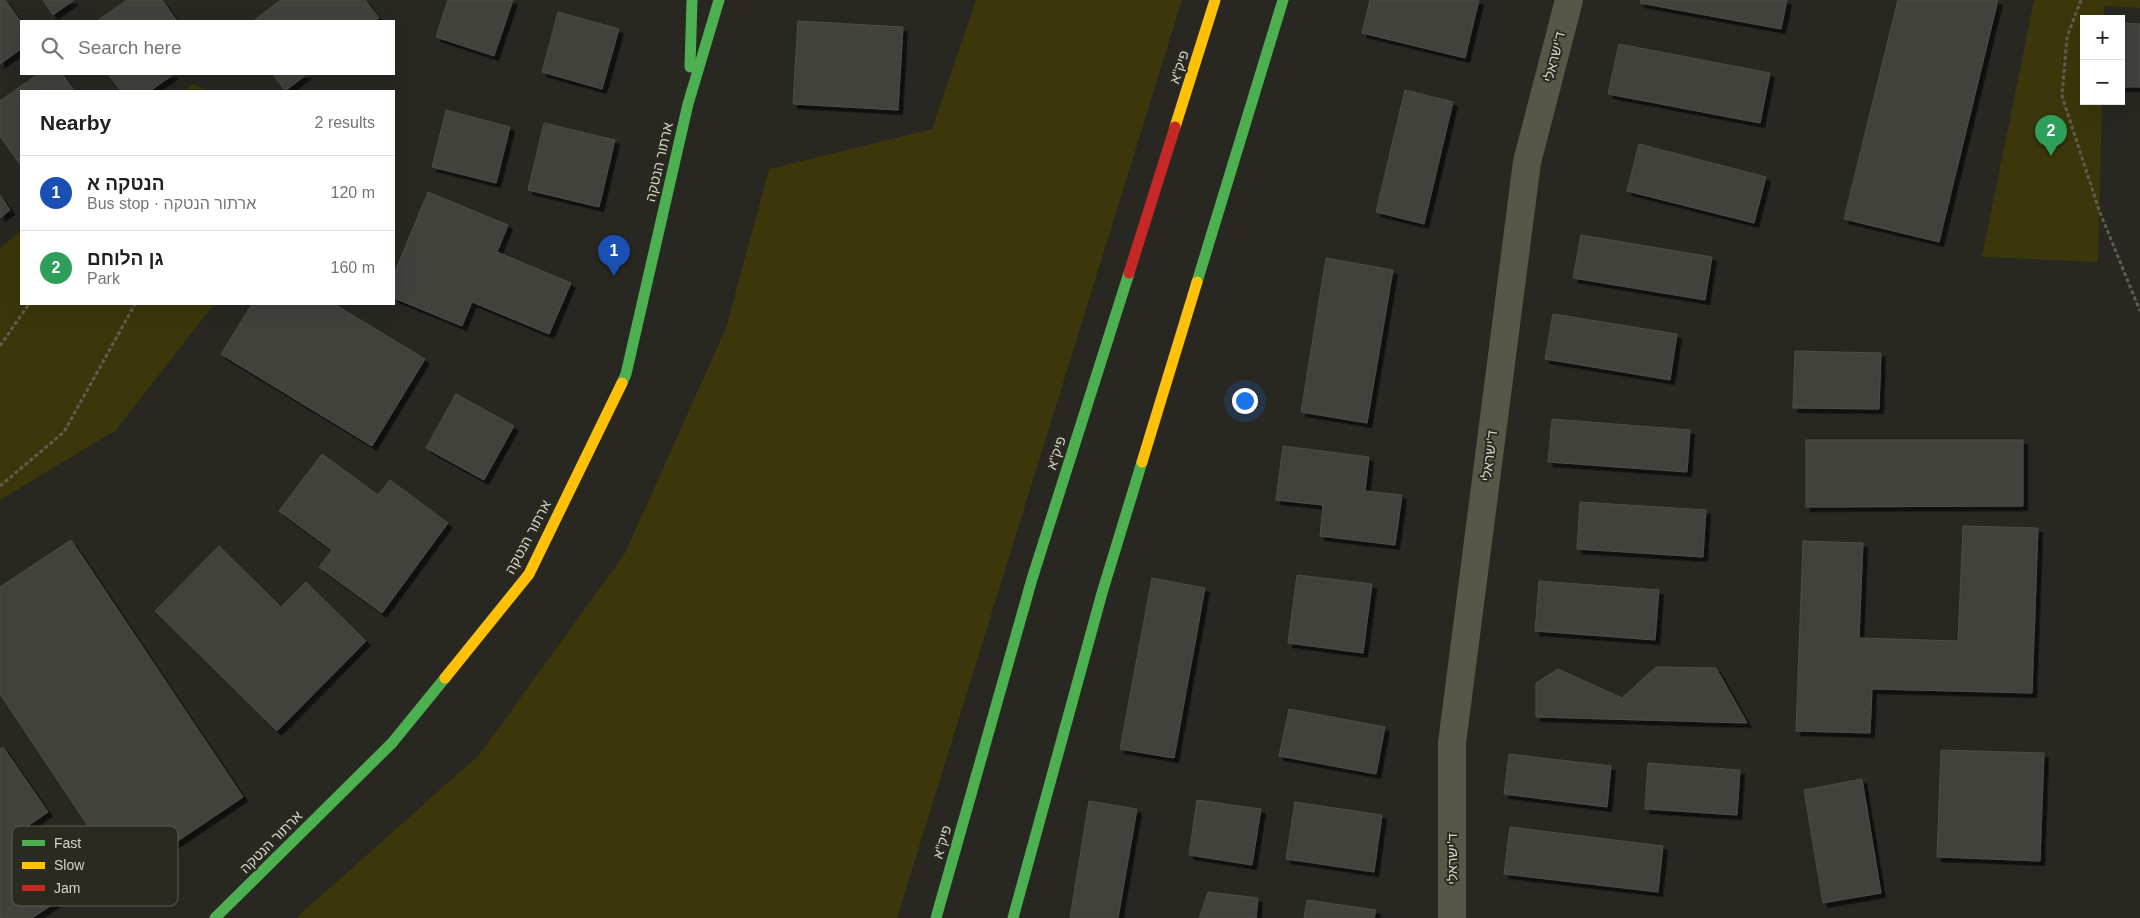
<!DOCTYPE html>
<html lang="en">
<head>
<meta charset="utf-8">
<style>
  body { margin:0; font-family:Helvetica,"Noto Sans Hebrew",sans-serif; background:#f6f6f6; color:#202124 }
  .controls { position:absolute; right:15px; top:15px; display:grid; overflow:hidden; border-radius:0px; box-shadow:0 5px 20px #0002 }
  .controls button { width:45px; height:45px; display:grid; place-items:center; padding:0; border:0; border-bottom:1px solid #e0e0e0; background:#fff; color:#202124; font:25px sans-serif }
  .you { position:absolute; left:1244px; top:400px; width:18px; height:18px; margin:-12px; border:4px solid #fff; border-radius:50%; background:#1a73e8; box-shadow:0 0 0 8px #1a73e833 }
  .badge { display:grid; place-items:center; width:32px; height:32px; border-radius:50%; background:#565655; color:#fff; font-size:16px; font-weight:700 }
  .pin { position:absolute; translate:-50% -41px; filter:drop-shadow(0 1px 2px #0008) }
  .pin::after { content:''; position:absolute; top:26px; width:18px; height:15px; background:inherit; clip-path:polygon(0 0,100% 0,50% 100%) }
  .list { margin:0; padding:0; list-style:none }
  h2 { display:flex; justify-content:space-between; align-items:center; height:65px; margin:0; padding:0 20px; font-size:21px }
  h2 small { font-size:16px; font-weight:400; color:#757577 }
  .list li { display:grid; grid-template-columns:32px 1fr auto; gap:15px; align-items:center; box-sizing:border-box; height:75px; padding:0 20px; border-top:1px solid #e0e0e0 }
  .list b { display:block; font-size:19px; white-space:nowrap }
  .list p { margin:0; font-size:16px; white-space:nowrap; color:#757577 }
  .list em { font-size:16px; font-style:normal; color:#757577 }
  .icon { flex:none; width:28px; height:28px; fill:none; stroke:currentColor; stroke-width:2; stroke-linecap:round; stroke-linejoin:round }
  .map { position:relative; flex:none; width:2140px; height:918px; overflow:hidden }
  .search { position:absolute; background:#fff; box-shadow:0 5px 20px #0002; left:20px; top:20px; width:375px; height:55px; display:flex; align-items:center; gap:12px; box-sizing:border-box; padding:0 18px; border-radius:0px; color:#757577; font-size:19px }
  .panel { position:absolute; background:#fff; box-shadow:0 5px 20px #0002; left:20px; top:90px; width:375px; height:215px; border-radius:0px }
  .map>svg:first-child { display:block }
  .green { fill:#3b370a }
  .building { fill:#43433e; stroke:#4c4c47; filter:url(#shadow) }
  .lines { fill:none; stroke-linecap:round; stroke-linejoin:round }
  .path { stroke:#5e5d51; stroke-width:3; stroke-dasharray:4 2.5; stroke-linecap:butt }
  .street { stroke:#585747; stroke-width:28 }
  .fast { stroke:#4caf50; stroke-width:11 }
  .slow { stroke:#ffc107; stroke-width:11 }
  .jam { stroke:#c62828; stroke-width:11 }
  .labels { text-anchor:middle; stroke-width:4; stroke-linejoin:round; paint-order:stroke }
  .street-label { font-size:14px; fill:#d4d4cc; stroke:#2b2a1e }
  .key { fill:#2b2a1e; stroke:#5e5d52; stroke-width:1 }
  .key-label { font-size:14px; fill:#d4d4cc }
</style>
</head>
<body>
<div class="map">
<svg width="2140" height="918" viewBox="0 0 2140 918">
  <defs>
    <filter id="shadow"><feDropShadow dx="4.5" dy="4.5" stdDeviation="0" flood-color="#0009"/></filter>
  </defs>
  <rect width="100%" height="100%" fill="#282721"/>
  <g class="green">
    <path d="M976,0H1182L897,918H296L480,754L625,553L726,328L769,169L932,129Z"/>
    <path d="M2034,0H2140V8L2104,6V19H2084V101H2102L2098,262L1982,257Z"/>
    <path d="M193,84L210,91H185Z"/>
    <path d="M21,230V304H214L116,430L0,500V248Z"/>
  </g>
  <g class="building">
    <path d="M0,0H5L21,22V49L0,64Z"/>
    <path d="M43,0H74L53,15Z"/>
    <path d="M127,0H162L177,21H97Z"/>
    <path d="M281,0H365L379,18L375,21H253Z"/>
    <path d="M448,0H513L494,56L436,37Z"/>
    <path d="M1370,0H1479L1465,58L1362,33Z"/>
    <path d="M1641,0H1787L1781,29L1640,3Z"/>
    <path d="M1898,0H1998L1939,242L1844,219Z"/>
    <path d="M558,12L619,29L602,89L542,72Z"/>
    <path d="M798,21L903,27L898,110L793,104Z"/>
    <path d="M2123,23L2140,24V87H2121Z"/>
    <path d="M1619,44L1770,73L1760,123L1608,94Z"/>
    <path d="M38,74H62L75,91H21V166L0,136V101Z"/>
    <path d="M108,74H174L150,91H121Z"/>
    <path d="M273,74H307L285,91Z"/>
    <path d="M1405,90L1453,102L1424,224L1376,212Z"/>
    <path d="M446,110L510,127L496,183L432,167Z"/>
    <path d="M544,123L615,140L599,207L528,190Z"/>
    <path d="M1639,144L1766,177L1754,223L1627,191Z"/>
    <path d="M428,192L508,225L497,252L571,283L549,334L472,302L462,326L394,298V274Z"/>
    <path d="M0,195L10,210L0,218Z"/>
    <path d="M1581,235L1712,257L1705,300L1573,278Z"/>
    <path d="M1326,258L1393,270L1367,423L1301,412Z"/>
    <path d="M252,304H334L425,359L372,446L221,354Z"/>
    <path d="M1553,314L1677,334L1670,380L1545,359Z"/>
    <path d="M1795,351L1881,353L1879,409L1793,408Z"/>
    <path d="M456,394L514,426L484,480L426,448Z"/>
    <path d="M1552,419L1690,430L1687,472L1548,462Z"/>
    <path d="M1806,440H2023V506L1806,507Z"/>
    <path d="M1283,446L1369,457L1365,491L1402,495L1395,545L1320,536L1323,505L1276,500Z"/>
    <path d="M322,454L378,495L390,480L448,523L382,613L319,567L332,550L279,511Z"/>
    <path d="M1580,502L1706,510L1703,557L1577,549Z"/>
    <path d="M1963,526L2038,528L2032,693L1872,689L1870,733L1796,731L1803,541L1863,543L1859,638L1958,641Z"/>
    <path d="M71,540L243,797L123,878L0,694V587Z"/>
    <path d="M219,546L281,607L306,582L366,641L277,731L155,611Z"/>
    <path d="M1297,575L1372,584L1363,653L1288,643Z"/>
    <path d="M1152,578L1205,588L1174,758L1120,749Z"/>
    <path d="M1539,581L1659,590L1655,640L1535,631Z"/>
    <path d="M1656,667L1716,668L1747,723L1536,717V683L1558,669L1622,698Z"/>
    <path d="M1289,709L1385,727L1376,774L1279,756Z"/>
    <path d="M3,747L48,812L29,825L73,891L32,918H0V749Z"/>
    <path d="M1941,750L2044,753L2040,861L1937,857Z"/>
    <path d="M1509,754L1611,766L1607,807L1504,794Z"/>
    <path d="M1648,763L1740,770L1737,815L1645,809Z"/>
    <path d="M1862,779L1881,893L1823,903L1804,790Z"/>
    <path d="M1197,800L1261,809L1252,865L1189,855Z"/>
    <path d="M1089,801L1137,809L1118,918H1070Z"/>
    <path d="M1295,802L1382,815L1374,872L1286,859Z"/>
    <path d="M1510,827L1663,846L1658,892L1504,874Z"/>
    <path d="M1208,892L1258,898L1256,918H1199Z"/>
    <path d="M1307,900L1376,910L1374,918H1304Z"/>
  </g>
  <g class="lines">
    <g class="path">
      <path d="M2081,0L2067,37L2062,96L2099,210L2140,311"/>
      <path d="M0,346L29,304"/>
      <path d="M0,486L64,432L135,304"/>
    </g>
    <path class="street" d="M1452,918V743L1527,162L1569,0"/>
    <g class="fast">
      <path d="M690,67L692,0"/>
      <path d="M1197,282L1283,0"/>
      <path d="M622,383L626,374L688,104L719,0"/>
      <path d="M215,918L392,743L445,678"/>
      <path d="M936,918L1032,579L1129,273"/>
      <path d="M1013,918L1102,593L1142,462"/>
    </g>
    <g class="slow">
      <path d="M1175,127L1215,0"/>
      <path d="M1142,462L1197,282"/>
      <path d="M445,678L529,574L622,383"/>
    </g>
    <path class="jam" d="M1129,273L1175,127"/>
  </g>
  <g class="labels">
    <g class="street-label">
      <text transform="translate(1554 57) rotate(-76)" y="5">ד'ישראלי</text>
      <text transform="translate(1179 67) rotate(-72)" y="5">פיק"א</text>
      <text transform="translate(659 162) rotate(-77)" y="5">ארתור הנטקה</text>
      <text transform="translate(1056 453) rotate(-72)" y="5">פיק"א</text>
      <text transform="translate(1489 456) rotate(-83)" y="5">ד'ישראלי</text>
      <text transform="translate(528 537) rotate(-62)" y="5">ארתור הנטקה</text>
      <text transform="translate(271 842) rotate(-45)" y="5">ארתור הנטקה</text>
      <text transform="translate(942 842) rotate(-74)" y="5">פיק"א</text>
      <text transform="translate(1452 859) rotate(-90)" y="5">ד'ישראלי</text>
    </g>
  </g>
  <rect x="12" y="826" width="166" height="80" rx="8" class="key"/>
  <rect x="22" y="840" width="23" height="6" fill="#4caf50"/>
  <rect x="22" y="862" width="23" height="7" fill="#ffc107"/>
  <rect x="22" y="885" width="23" height="6" fill="#c62828"/>
  <g class="key-label">
    <text x="54" y="848">Fast</text>
    <text x="54" y="870">Slow</text>
    <text x="54" y="893">Jam</text>
  </g>
</svg>
<div class="controls">
<button>+</button>
<button>−</button>
</div>
<div class="you"></div>
<div class="pin badge" style="left:614px;top:276px;background:#1a4fb4">1</div>
<div class="pin badge" style="left:2051px;top:156px;background:#2e9e5b">2</div>
<div class="search"><svg class="icon" aria-label="search" viewBox="0 0 24 24"><circle cx="10" cy="10" r="6"/><path d="M15 15l6 6"/></svg>Search here</div>
<section class="panel">
<h2>Nearby<small>2 results</small></h2>
<ul class="list">
<li><span class="badge" style="background:#1a4fb4">1</span><div><b>הנטקה א</b><p>Bus stop · ארתור הנטקה</p></div><em>120 m</em></li>
<li><span class="badge" style="background:#2e9e5b">2</span><div><b>גן הלוחם</b><p>Park</p></div><em>160 m</em></li>
</ul>
</section>
</div>
</body>
</html>
